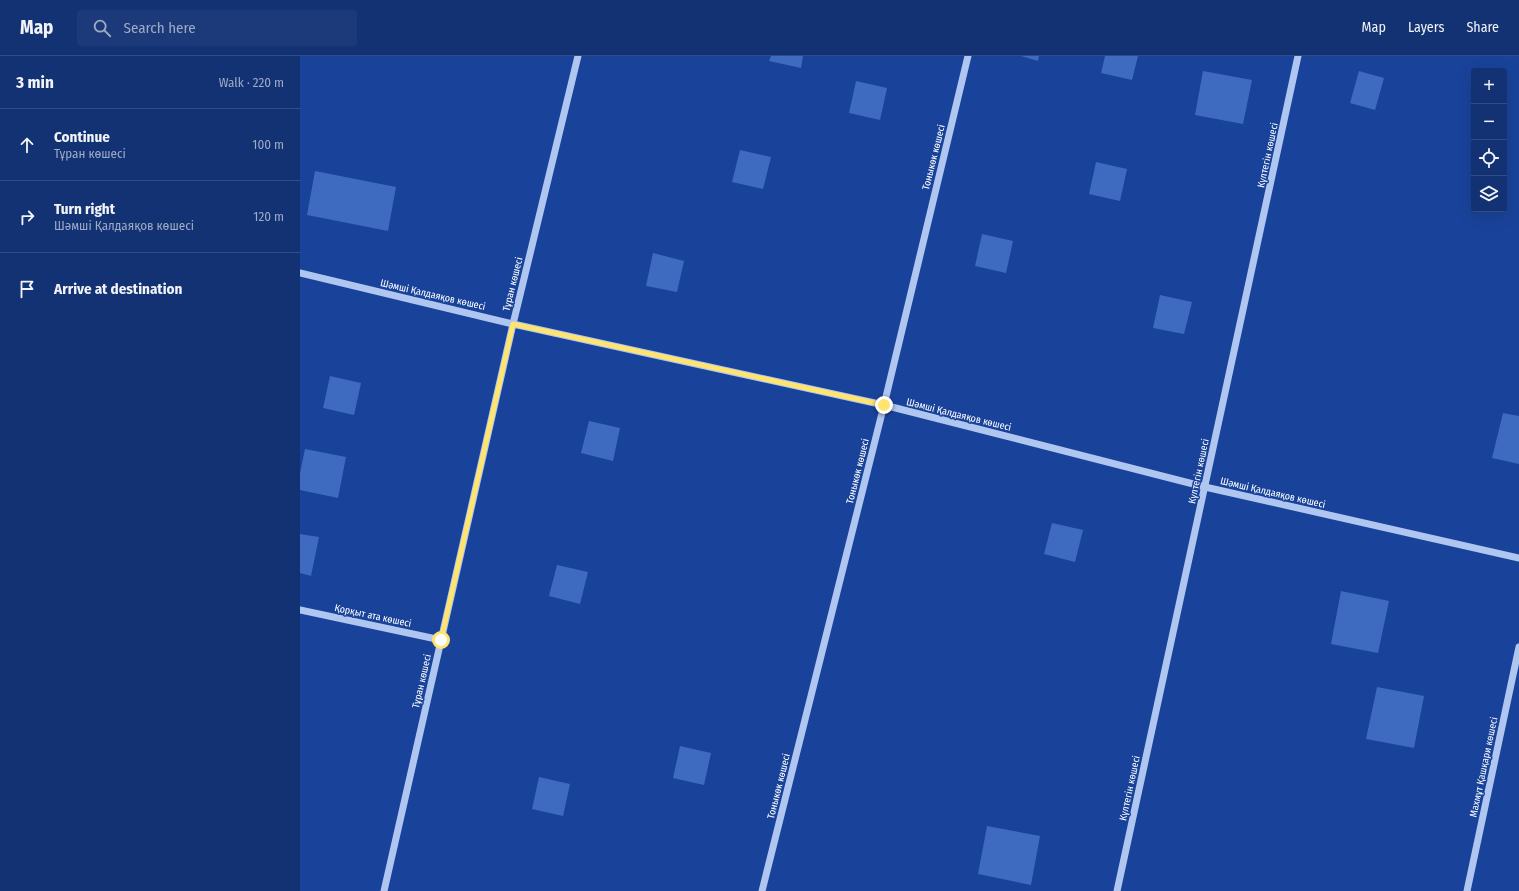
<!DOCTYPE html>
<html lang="en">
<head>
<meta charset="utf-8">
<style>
  body { margin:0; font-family:"Fira Sans Condensed",sans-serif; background:#1c3a79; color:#f1f3f6 }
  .controls { position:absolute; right:12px; top:12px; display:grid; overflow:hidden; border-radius:4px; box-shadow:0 4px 16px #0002 }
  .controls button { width:36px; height:36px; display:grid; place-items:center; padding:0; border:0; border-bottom:1px solid #324d86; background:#133274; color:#f1f3f6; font:20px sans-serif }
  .stop { position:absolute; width:12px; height:12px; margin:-9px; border:3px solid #ffe56f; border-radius:50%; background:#fff }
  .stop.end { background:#ffe56f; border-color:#fff; box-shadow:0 1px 4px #0008 }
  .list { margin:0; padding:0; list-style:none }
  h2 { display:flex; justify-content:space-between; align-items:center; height:52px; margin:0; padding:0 16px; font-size:17px }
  h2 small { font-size:13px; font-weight:400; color:#9daac5 }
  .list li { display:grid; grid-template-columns:26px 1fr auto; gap:12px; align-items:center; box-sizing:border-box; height:72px; padding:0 16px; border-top:1px solid #324d86 }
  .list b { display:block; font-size:15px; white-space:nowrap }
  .list p { margin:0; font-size:13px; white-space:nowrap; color:#9daac5 }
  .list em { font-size:13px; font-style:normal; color:#9daac5 }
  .icon { flex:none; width:22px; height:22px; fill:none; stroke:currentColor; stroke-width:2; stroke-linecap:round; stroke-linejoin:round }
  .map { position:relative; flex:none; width:1219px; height:835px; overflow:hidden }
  header { display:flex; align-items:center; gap:24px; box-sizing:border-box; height:56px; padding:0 20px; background:#133274; border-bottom:1px solid #324d86 }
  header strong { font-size:19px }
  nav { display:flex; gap:22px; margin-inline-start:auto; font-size:14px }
  .search { width:280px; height:36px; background:#1c3a79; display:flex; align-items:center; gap:10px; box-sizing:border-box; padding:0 14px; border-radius:4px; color:#9daac5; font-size:15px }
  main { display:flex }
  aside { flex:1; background:#133274 }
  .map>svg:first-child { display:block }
  .building { fill:#3e6abf }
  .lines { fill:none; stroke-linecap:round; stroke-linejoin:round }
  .minor { stroke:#afc6f1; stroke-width:7 }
  .route { stroke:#ffe56f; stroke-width:5 }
  .labels { text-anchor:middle; stroke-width:3; stroke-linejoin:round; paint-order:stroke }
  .street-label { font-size:10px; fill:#fff; stroke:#19439a }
</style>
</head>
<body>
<header>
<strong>Map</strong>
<div class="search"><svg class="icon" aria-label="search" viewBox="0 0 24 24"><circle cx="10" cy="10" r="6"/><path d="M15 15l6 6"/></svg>Search here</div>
<nav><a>Map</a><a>Layers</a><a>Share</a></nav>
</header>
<main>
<aside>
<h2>3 min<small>Walk · 220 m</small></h2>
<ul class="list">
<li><svg class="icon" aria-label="ahead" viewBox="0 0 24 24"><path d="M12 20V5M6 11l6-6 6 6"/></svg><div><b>Continue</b><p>Тұран көшесі</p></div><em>100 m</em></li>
<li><svg class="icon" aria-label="right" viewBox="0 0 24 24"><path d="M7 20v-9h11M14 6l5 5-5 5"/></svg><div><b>Turn right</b><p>Шәмші Қалдаяқов көшесі</p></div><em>120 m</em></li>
<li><svg class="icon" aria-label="arrive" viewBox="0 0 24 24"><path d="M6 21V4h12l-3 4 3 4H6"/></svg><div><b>Arrive at destination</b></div></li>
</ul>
</aside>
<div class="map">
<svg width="1219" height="835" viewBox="0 0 1219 835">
  <rect width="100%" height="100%" fill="#19439a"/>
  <g class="building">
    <path d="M471,0H503L501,12L469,5Z"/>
    <path d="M721,0H739L738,5Z"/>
    <path d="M805,0H838L832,24L801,17Z"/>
    <path d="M903,15L952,24L943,68L895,59Z"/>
    <path d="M1059,15L1084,22L1075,54L1050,47Z"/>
    <path d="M556,25L587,32L580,64L549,57Z"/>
    <path d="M440,94L471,101L463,133L432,126Z"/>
    <path d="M796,106L827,113L820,145L789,138Z"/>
    <path d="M15,115L96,131L88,175L7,159Z"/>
    <path d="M682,178L713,185L706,217L675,210Z"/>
    <path d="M353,197L384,205L377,236L346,230Z"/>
    <path d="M860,239L892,246L884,278L853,272Z"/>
    <path d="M30,320L61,327L54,359L23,352Z"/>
    <path d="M1203,357L1219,360V408L1192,402Z"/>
    <path d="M289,365L320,372L313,405L281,397Z"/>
    <path d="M5,393L46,401L38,442L0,434V417Z"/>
    <path d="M752,467L783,474L775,506L744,498Z"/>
    <path d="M0,478L19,481L11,520L0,517Z"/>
    <path d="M257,509L288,516L280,548L249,540Z"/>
    <path d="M1041,535L1089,545L1078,597L1031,588Z"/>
    <path d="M1077,631L1124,640L1114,692L1066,683Z"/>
    <path d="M380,690L411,697L404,729L373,722Z"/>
    <path d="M239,721L270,728L263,760L232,753Z"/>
    <path d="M687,770L740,780L731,829L678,818Z"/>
  </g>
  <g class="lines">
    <g class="minor">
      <path d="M0,217L213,268L584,349L905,431L1219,502"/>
      <path d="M0,554L141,584"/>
      <path d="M84,835L213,268L278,0"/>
      <path d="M462,835L584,349L668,0"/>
      <path d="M817,835L998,0"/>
      <path d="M1167,835L1219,591"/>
    </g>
  </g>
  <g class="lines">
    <path class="route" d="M141,584L213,268L584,349"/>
  </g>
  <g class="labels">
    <g class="street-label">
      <text transform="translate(967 99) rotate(-78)" y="4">Күлтегін көшесі</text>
      <text transform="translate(633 101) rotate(-76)" y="4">Тоныкөк көшесі</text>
      <text transform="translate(212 228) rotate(-76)" y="4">Тұран көшесі</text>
      <text transform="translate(133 238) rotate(13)" y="4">Шәмші Қалдаяқов көшесі</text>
      <text transform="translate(659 358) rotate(14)" y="4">Шәмші Қалдаяқов көшесі</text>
      <text transform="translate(557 415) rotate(-76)" y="4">Тоныкөк көшесі</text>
      <text transform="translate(898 415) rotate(-78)" y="4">Күлтегін көшесі</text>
      <text transform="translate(973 436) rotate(13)" y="4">Шәмші Қалдаяқов көшесі</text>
      <text transform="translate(73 559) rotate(12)" y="4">Қорқыт ата көшесі</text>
      <text transform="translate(121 625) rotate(-77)" y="4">Тұран көшесі</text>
      <text transform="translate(1183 711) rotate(-78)" y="4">Махмұт Қашқари көшесі</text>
      <text transform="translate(478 730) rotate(-76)" y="4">Тоныкөк көшесі</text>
      <text transform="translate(829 732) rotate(-78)" y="4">Күлтегін көшесі</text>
    </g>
  </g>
</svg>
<div class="controls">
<button>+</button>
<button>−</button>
<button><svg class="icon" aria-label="locate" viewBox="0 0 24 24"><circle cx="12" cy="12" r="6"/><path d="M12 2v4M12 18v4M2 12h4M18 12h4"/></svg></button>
<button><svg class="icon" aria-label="layers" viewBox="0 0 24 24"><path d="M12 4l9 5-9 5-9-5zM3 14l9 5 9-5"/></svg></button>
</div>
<div class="stop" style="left:141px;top:584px"></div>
<div class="stop end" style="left:584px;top:349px"></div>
</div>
</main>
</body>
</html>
